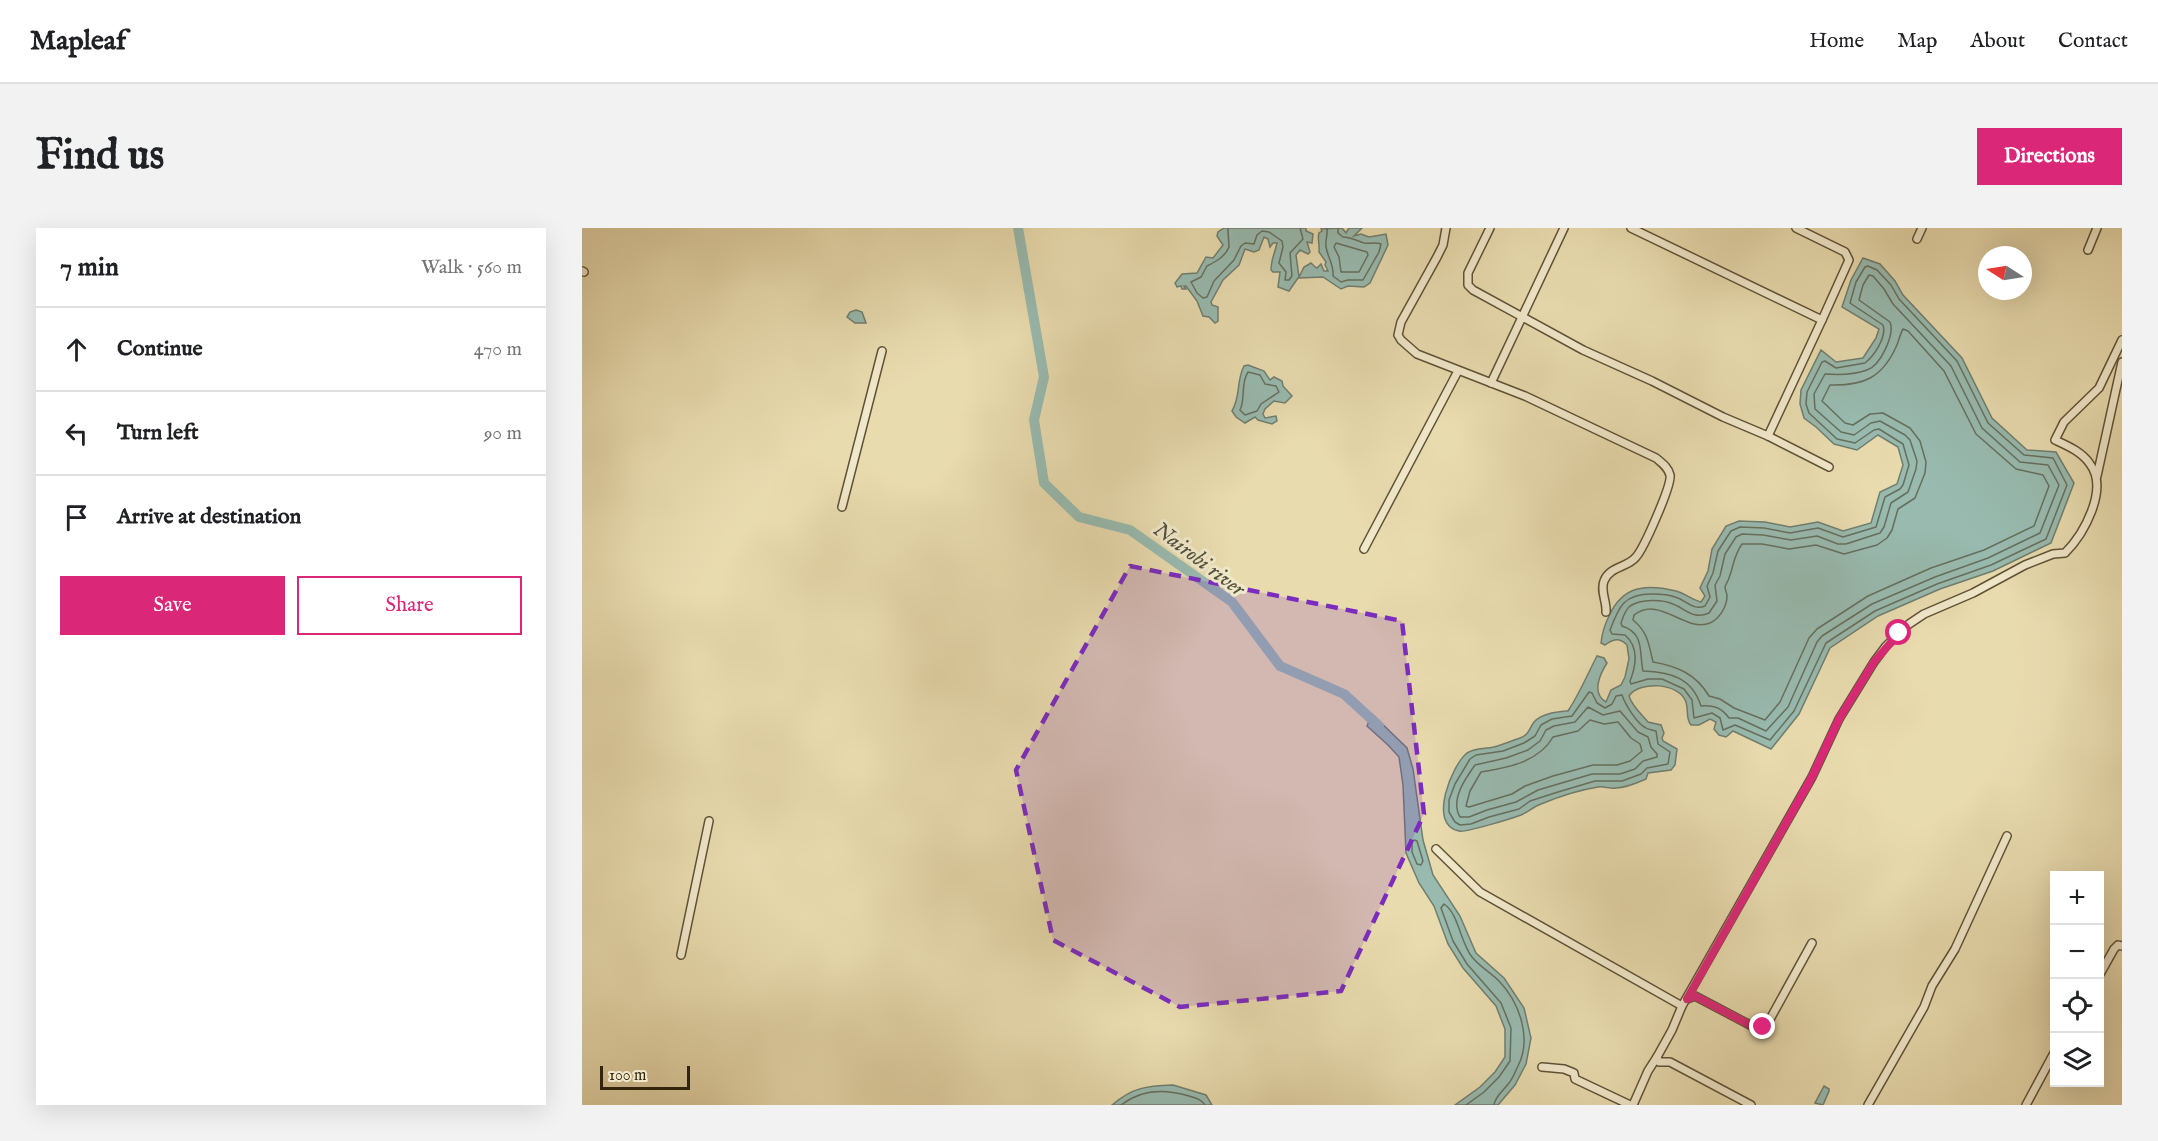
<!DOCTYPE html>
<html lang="en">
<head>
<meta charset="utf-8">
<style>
  body { margin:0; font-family:"IM FELL English",serif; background:#f2f2f2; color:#202124 }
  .controls { position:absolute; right:18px; bottom:18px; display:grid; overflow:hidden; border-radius:0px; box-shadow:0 6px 24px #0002 }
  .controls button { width:54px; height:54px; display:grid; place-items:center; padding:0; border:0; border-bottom:2px solid #e0e0e0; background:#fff; color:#202124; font:30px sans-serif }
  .compass { position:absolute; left:1396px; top:18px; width:54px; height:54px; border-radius:50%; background:#fff; box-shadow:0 6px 24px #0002; rotate:282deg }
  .scale { position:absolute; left:18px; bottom:15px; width:90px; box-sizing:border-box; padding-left:6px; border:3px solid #33240e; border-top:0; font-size:16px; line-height:21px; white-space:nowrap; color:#33240e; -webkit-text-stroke:4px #f0e8ca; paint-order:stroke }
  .stop { position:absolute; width:18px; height:18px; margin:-14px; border:4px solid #db2777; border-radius:50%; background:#fff }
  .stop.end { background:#db2777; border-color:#fff; box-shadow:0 2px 6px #0008 }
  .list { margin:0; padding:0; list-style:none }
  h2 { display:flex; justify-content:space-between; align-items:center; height:78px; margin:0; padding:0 24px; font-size:26px }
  h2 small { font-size:20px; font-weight:400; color:#757577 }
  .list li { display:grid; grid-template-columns:39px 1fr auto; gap:18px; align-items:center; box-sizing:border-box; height:84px; padding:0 24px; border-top:2px solid #e0e0e0 }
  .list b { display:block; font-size:22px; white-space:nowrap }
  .list em { font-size:20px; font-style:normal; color:#757577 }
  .actions { display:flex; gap:12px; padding:18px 24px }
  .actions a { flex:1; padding:14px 0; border:2px solid #db2777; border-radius:0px; text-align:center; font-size:21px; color:#db2777 }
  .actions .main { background:#db2777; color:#fff }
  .icon { flex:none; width:33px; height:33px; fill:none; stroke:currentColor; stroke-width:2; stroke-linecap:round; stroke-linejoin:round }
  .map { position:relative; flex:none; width:1540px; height:877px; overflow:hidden; border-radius:0px }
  header { display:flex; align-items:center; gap:36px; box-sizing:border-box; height:84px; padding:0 30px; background:#fff; border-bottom:2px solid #e0e0e0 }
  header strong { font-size:28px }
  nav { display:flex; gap:33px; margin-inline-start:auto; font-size:21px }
  .intro { display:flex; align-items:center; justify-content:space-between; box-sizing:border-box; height:144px; padding:0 36px }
  h1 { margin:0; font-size:42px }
  .button { padding:15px 27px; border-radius:0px; background:#db2777; color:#fff; font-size:21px; font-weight:700 }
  main { display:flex; gap:36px; padding:0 36px }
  aside { flex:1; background:#fff; border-radius:0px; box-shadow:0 6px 24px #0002 }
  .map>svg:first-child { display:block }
  .water { fill:#98baaf; stroke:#707e6f; stroke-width:1.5 }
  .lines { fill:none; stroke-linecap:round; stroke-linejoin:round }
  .shore { stroke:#666f5e; stroke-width:1.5 }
  .river { stroke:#98baaf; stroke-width:10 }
  .minor-casing { stroke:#605236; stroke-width:10 }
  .minor { stroke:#f0e8ca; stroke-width:7 }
  .route { stroke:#db2777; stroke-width:8 }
  .marked { fill:#7b2cbf; fill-opacity:0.2; stroke:#7b2cbf; stroke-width:4.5; stroke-dasharray:12 8; stroke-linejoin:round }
  .labels { text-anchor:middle; stroke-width:6; stroke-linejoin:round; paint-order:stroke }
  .water-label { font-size:22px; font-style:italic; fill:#51513e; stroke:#f0e8ca }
</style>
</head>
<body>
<header>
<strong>Mapleaf</strong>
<nav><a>Home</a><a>Map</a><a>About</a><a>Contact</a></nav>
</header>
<div class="intro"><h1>Find us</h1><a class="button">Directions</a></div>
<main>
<aside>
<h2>7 min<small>Walk · 560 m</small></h2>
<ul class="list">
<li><svg class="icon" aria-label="ahead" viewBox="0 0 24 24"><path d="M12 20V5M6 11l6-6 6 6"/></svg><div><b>Continue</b></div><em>470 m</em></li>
<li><svg class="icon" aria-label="left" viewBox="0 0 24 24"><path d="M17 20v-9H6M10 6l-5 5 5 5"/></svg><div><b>Turn left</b></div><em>90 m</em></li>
<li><svg class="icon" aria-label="arrive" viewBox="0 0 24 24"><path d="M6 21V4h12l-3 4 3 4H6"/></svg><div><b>Arrive at destination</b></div></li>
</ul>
<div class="actions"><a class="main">Save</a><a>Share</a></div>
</aside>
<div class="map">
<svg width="1540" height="877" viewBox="0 0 1540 877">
  <rect width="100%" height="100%" fill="#e8dbae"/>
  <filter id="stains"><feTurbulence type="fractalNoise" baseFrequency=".00333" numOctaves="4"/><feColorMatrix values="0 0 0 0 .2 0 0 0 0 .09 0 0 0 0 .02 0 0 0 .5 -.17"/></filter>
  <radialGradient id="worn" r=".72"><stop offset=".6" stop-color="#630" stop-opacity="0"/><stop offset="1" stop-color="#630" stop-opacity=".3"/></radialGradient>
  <g class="water">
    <path d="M642,0H724V3L731,6L730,15L725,14L728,24L726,26L718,22L714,27L717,49L722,39L729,35L733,39L735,40L739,36L742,43H746L743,37L744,34L737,24C738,17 735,11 737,5L740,3L739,1L760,0L764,5L767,0H780L772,8L779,6L787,9L804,6L806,17L788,55L782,59L766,58L759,61L741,49L716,50L707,63L696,59L698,44H691L689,42C689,31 693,25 695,15H691L688,19L686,11L682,9L677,22L672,24L663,21L657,37L641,52L629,74L630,77L636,79V93L633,95L627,89L621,88L615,73L604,58H602L604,61H600L599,58L595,59L593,55L600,46L615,45L624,29L631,30L641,17L635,8L636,4Z"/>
    <path d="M1281,30L1298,36L1313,53L1321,67L1380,130L1410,190L1445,222L1474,224L1492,255L1469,315L1411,343L1358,361L1296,388L1248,420L1217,486L1189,521L1151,503L1144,509L1137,507L1132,501L1134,494L1128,491L1117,497H1109C1103,489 1107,483 1104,474C1098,455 1058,452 1047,468C1050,478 1059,486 1066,494L1079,497L1082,505L1080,510L1081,513L1095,521L1093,537L1089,542L1066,545L1064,551C1055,555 1044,560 1034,560C1028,561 1022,558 1016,559C997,562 976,569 959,576C951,579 946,584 939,587C931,590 883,605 877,603C845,597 870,537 885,525C893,520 902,521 912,519C920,517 929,513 938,510C947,507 947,501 952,494C960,485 975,484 986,483C998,465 1005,447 1015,428L1022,430L1025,435C1018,446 1009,465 1024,474L1029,462L1039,457L1043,449L1047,431L1045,417C1037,409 1031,411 1023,417L1019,415C1020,405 1023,396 1027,388C1041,357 1064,356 1094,363C1102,365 1109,371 1119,374L1123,368L1118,360L1126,343L1130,321L1144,298L1157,293L1183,294L1208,299L1236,294L1261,303L1289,295L1298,264L1315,256L1321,237L1316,219L1296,207L1275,222L1252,216L1234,199L1222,190L1218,176L1219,162L1239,122L1254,134L1281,130L1294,110L1297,101L1260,79L1269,52Z"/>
    <path d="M274,82L280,84L284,95H273L265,89L268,84Z"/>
    <path d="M666,137L682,143L688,152L692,149L700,153L701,158L710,168L703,175L692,173L683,181L681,186L683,190L694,188L695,193L690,196L676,192L673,189L663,195L654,189L650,183C659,168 654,153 662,138Z"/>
    <path d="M790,486L825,520L831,541L841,612L851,647L878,688L894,725L922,750L942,780L949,810L944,836L933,857L916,877H873L898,859L913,844L923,829V801L914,778L881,740L866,716L852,678L837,655L824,625L821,557L817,529L806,517L785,498Z"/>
    <path d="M591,857L624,867L630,877H530C551,859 565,858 591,857Z"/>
    <path d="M1242,858L1247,861V863L1241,877L1233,875Z"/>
  </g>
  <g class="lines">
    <g class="shore">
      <path d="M646,0C646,5 647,17 647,19C643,29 633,34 625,38L619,49L609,54L615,65L621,70L625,69L632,53L652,32L659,18L663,15L672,16L675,7L680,3L687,4L700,13L701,19L697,35L704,44L703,52H707L710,48L708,25L721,11L718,0"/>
      <path d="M745,0C746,7 743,12 744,19C746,30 752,37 751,48L759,54L766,52H781L797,24L799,16C794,14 788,16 782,15C775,13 769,9 761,9L756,5V0"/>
      <path d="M754,15L785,24L786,27L777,44H759L757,29L752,19Z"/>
      <path d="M1286,38L1295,42L1309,57L1317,71L1375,133L1406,195L1442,227L1471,230L1485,257L1464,311L1409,337L1355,356L1293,383L1244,415L1212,483L1188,512L1153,497L1141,502L1138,490L1130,485L1112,490L1110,472L1102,461L1080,451H1066L1049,456L1048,453C1054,438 1057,419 1043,407L1030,406L1028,402C1037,378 1042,366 1070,366C1077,366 1086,366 1093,369C1104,372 1111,383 1123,378L1128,369L1125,358L1131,345L1136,323L1149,303L1158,299L1182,300L1208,305L1236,300L1261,309L1294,299L1303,269L1318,261L1321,257L1327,237L1321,216L1297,201L1292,202L1273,215L1255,211L1227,185L1224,176L1225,164L1240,134L1243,133L1254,140L1283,135C1292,128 1305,109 1301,97L1268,75L1274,54L1283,39Z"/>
      <path d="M1287,47L1291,48L1302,61L1311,76L1369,138L1400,200L1438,234L1466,237L1477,257L1458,305L1406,330L1353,349L1290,376L1240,408L1235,414L1206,479L1184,503L1156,490H1147C1139,479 1131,477 1119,478C1110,450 1089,444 1061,443C1057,425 1063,405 1040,398L1039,395C1041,389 1043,382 1048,378C1059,371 1080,371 1091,376C1104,381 1111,392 1127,385L1135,373L1133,357L1138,348L1143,326L1154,309L1160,306L1181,307L1209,312L1235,308L1256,316H1264L1298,305L1302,299L1309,275L1326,264L1334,241L1335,233L1328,212L1323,207L1298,193L1289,195L1272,207L1259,204L1233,181L1232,166L1243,146C1256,147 1271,147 1285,142C1298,138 1313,107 1308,94L1277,72L1281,57Z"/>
      <path d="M1321,101L1326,103L1362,143L1394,206L1434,241L1461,247L1467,258L1452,298L1402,322L1349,340L1286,368L1235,401L1227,410L1198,474L1183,492L1152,480L1138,471L1127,468C1114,446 1095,438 1071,434C1067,417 1066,404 1051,392L1052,387C1078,367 1103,405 1128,395C1137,391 1145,379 1145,368C1145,365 1143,362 1143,359C1143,358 1147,351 1147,350C1152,337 1151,329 1160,316H1180L1207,321L1234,317L1262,326L1295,317L1305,310L1310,302L1316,281L1333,270L1343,245L1344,234L1338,213L1328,200L1301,185L1288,186L1271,197L1263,195L1240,173L1248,157C1281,158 1300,150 1314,119C1317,113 1318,106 1321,101Z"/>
      <path d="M666,144L678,147L683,156L694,158L697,164L679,176L675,183L663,187L658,182C664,170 658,156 666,144Z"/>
      <path d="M1007,464L1010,465L1015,475L1023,480L1030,476L1034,468L1040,467C1043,476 1055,496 1064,500C1067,502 1071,502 1074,503L1076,516L1088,524L1086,536L1065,540L1059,546L1040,553H1013L976,564L948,573L937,581L907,589L889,596L878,597L873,594L867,584V572L873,556L888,531L894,527L921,523L942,515L953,508L959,497L970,491L990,488Z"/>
      <path d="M1006,479L1021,487L1038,483L1056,504L1066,509L1069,519L1075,526V529L1061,533L1053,541L1038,546H1010L956,562L934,574L905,582L887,589H878C868,572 883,551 893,537L924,530L946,522L958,513L964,502L972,498L993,494Z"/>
      <path d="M1008,492L1022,496L1036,494L1049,510L1058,516L1060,523L1048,533L1035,537H1011L971,548L943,558L930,566L887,579L884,578L888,563L899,544C925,540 957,534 971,509L996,503Z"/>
      <path d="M832,612L835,613L841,633L839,637L835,636L830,624V614Z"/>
      <path d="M539,877C559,861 584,861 607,868C614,870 619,871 623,877"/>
      <path d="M884,877L902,864L917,849L928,833L929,800L919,775L885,736L871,713L859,680L862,676C877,686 878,714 890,729C897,738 909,745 917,753C938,775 950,811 936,838C933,844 931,850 927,855C922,862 913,868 912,877"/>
    </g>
    <path class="river" d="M436,0L462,149L452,192L462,255L497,289L548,302L650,374L698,438L762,466L797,498"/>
    <defs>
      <g id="minor">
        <path d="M864,0L861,17L855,29L819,94L816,107L819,112L835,126L943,168L1074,230C1080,235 1086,239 1088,247C1090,257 1062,320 1054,329C1045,340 1028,338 1022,353C1018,363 1025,374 1024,384"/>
        <path d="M908,0L886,45V57L891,62L1001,122L1070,153L1141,189L1186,208L1247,239"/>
        <path d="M1049,0L1240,92L1186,208"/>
        <path d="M1214,0L1263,24L1267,32L1240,92"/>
        <path d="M1335,11L1340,0"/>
        <path d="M1506,22L1515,0"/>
        <path d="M0,43L2,44"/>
        <path d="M909,155L982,0"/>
        <path d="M1515,248L1540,134"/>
        <path d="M260,279L300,123"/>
        <path d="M782,321L876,143"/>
        <path d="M854,621L898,664L1100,778"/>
        <path d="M99,727L127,593"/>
        <path d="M1518,746L1532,721L1536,717L1540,718"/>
        <path d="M1105,771L1113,768L1170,798C1178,801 1181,799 1187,793L1230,715"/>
        <path d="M960,839L982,841L992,845L993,851L1048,877"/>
        <path d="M1051,877L1066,843L1075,829"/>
        <path d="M1169,877L1088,834H1077L1075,829L1090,802L1100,778L1230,549L1257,491L1292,434L1304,418L1327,396L1342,386L1391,365L1443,337L1471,326L1483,325C1502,306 1527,261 1508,236C1500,224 1486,218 1473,212L1482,194L1517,160L1540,112"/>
        <path d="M1286,877L1342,779L1350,758L1373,721L1425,608"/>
        <path d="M1444,877L1472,825"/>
      </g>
    </defs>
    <use href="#minor" class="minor-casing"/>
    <use href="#minor" class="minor"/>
  </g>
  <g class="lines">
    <path class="route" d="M1181,799L1175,800L1170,798L1113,768L1105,771L1230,549L1257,491L1292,434L1317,405"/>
  </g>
  <path class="marked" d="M548,338L820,393L842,586L759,763L598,779L471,712L434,542Z"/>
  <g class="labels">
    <g class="water-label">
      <text transform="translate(618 330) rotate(37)" y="8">Nairobi river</text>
    </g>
  </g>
  <rect width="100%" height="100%" filter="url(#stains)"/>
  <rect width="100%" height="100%" fill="url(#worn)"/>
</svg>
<div class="controls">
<button>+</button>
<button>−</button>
<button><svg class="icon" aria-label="locate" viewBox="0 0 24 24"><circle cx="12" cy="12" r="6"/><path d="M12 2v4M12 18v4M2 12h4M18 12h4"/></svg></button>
<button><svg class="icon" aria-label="layers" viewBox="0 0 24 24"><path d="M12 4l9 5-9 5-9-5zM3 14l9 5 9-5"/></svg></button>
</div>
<svg class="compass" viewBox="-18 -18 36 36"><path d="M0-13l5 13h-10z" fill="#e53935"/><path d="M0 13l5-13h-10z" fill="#757577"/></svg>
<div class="scale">100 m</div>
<div class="stop" style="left:1317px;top:405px"></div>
<div class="stop end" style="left:1181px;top:799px"></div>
</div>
</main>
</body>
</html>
